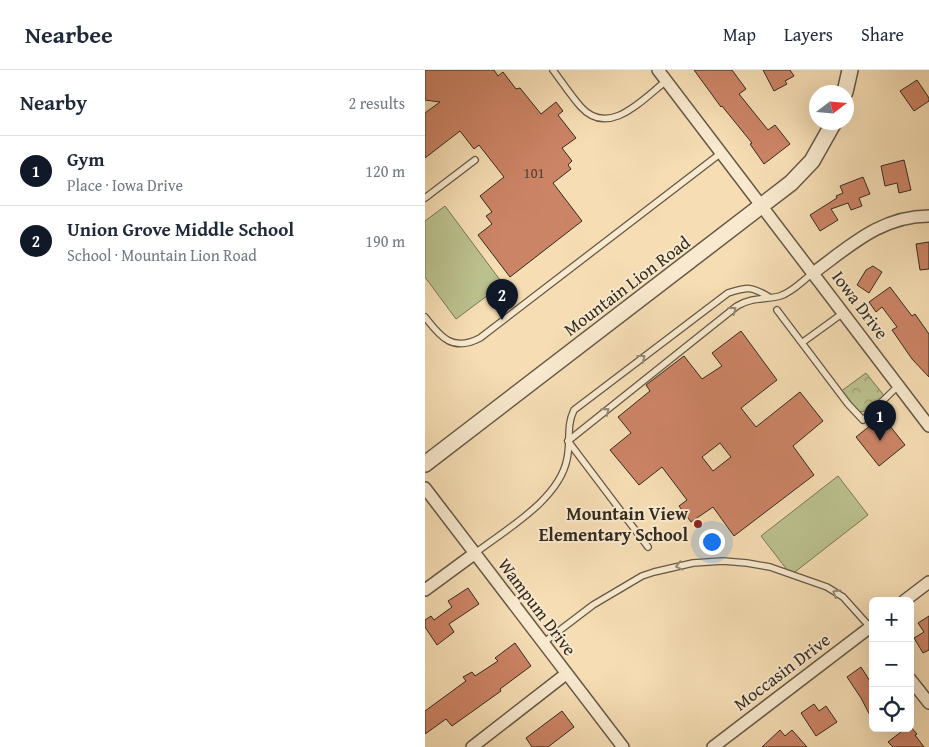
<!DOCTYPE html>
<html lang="en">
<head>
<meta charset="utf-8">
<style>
  body { margin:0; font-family:"Gentium Book Plus",serif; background:#f6f6f7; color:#1f2937 }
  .controls { position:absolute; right:15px; bottom:15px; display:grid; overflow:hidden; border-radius:8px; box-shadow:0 5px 20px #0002 }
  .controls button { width:45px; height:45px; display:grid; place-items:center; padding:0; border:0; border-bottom:1px solid #e0e1e3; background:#fff; color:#1f2937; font:25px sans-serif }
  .compass { position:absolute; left:384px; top:15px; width:45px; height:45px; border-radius:50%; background:#fff; box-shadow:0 5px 20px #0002; rotate:74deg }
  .you { position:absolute; left:286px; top:471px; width:18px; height:18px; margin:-12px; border:4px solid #fff; border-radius:50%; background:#1a73e8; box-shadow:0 0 0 8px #1a73e833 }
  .badge { display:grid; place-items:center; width:32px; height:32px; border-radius:50%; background:#111827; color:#fff; font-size:16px; font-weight:700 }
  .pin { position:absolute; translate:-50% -41px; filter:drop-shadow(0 1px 2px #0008) }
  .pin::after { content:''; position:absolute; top:26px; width:18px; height:15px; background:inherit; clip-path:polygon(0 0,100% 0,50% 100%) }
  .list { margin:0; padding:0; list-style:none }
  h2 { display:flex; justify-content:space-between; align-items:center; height:65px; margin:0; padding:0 20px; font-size:21px }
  h2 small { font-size:16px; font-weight:400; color:#747a83 }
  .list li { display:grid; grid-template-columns:32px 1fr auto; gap:15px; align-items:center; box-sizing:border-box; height:70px; padding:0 20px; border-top:1px solid #e0e1e3 }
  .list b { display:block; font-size:19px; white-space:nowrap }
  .list p { margin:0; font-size:16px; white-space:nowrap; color:#747a83 }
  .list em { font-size:16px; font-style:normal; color:#747a83 }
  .icon { flex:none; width:28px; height:28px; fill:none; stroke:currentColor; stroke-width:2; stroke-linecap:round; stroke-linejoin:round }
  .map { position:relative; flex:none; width:504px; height:677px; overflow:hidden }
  header { display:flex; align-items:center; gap:30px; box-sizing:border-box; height:70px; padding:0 25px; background:#fff; border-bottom:1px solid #e0e1e3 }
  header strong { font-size:24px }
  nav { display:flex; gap:28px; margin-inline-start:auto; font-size:18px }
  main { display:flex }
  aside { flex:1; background:#fff }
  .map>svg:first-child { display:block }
  .grass { fill:#bbc18e; stroke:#777657 }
  .park { fill:url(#park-crowns); stroke:#777657 }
  .building { fill:#cc8466; stroke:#332b20; fill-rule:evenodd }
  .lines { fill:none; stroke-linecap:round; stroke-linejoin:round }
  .service-casing { stroke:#645845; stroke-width:8 }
  .minor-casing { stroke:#645845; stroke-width:14 }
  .tertiary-casing { stroke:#645845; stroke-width:18 }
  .service { stroke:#f9e9ce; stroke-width:5.5 }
  .minor { stroke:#f9e9ce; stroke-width:11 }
  .tertiary { stroke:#f9e9ce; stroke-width:15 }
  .oneway { stroke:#968a77 }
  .poi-dot { fill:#8f2418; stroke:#f9e9ce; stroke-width:2 }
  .labels { text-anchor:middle; stroke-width:4; stroke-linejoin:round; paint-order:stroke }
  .number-label { font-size:15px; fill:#594132 }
  .street-label { font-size:18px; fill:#332b20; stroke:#f9e9ce }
  .poi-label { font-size:18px; font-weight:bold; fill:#332b20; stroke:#f9e9ce; text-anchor:end }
</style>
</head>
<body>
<header>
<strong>Nearbee</strong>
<nav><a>Map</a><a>Layers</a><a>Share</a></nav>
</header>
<main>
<aside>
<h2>Nearby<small>2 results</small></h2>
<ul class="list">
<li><span class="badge">1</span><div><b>Gym</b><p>Place · Iowa Drive</p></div><em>120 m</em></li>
<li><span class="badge">2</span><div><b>Union Grove Middle School</b><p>School · Mountain Lion Road</p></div><em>190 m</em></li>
</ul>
</aside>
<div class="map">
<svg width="504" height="677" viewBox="0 0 504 677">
  <defs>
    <pattern id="park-crowns" width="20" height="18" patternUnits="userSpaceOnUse" patternTransform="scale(1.25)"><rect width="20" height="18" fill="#bbc18e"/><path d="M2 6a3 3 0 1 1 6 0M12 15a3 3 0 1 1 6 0" fill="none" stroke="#999d74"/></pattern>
  </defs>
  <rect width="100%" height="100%" fill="#f6ddb4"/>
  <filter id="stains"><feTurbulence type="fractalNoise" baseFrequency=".004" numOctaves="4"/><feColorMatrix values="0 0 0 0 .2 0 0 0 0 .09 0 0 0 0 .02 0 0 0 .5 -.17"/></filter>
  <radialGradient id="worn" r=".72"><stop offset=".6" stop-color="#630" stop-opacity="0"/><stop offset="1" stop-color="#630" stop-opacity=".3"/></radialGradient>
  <g class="grass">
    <path d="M20,136L78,214L31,249L0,207V151Z"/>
    <path d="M413,406L443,445L366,505L336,466Z"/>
  </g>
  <path class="park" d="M441,303L461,328L441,341L433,342L415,322Z"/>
  <g class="building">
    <path d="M0,0H69L73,6L78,2L91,19L95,18L116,44L131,32L138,41L133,45L151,68L137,78L147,91L143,95L146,99L128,113L157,151L85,207L53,165L67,154L61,146L67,142L55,126L79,107L54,75L49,79L35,61L0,88V43L15,32L0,30Z"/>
    <path d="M269,0H307L321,19L314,24L343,60L350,55L365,74L339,94L325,74L327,73L297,36L296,37Z"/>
    <path d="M338,0H365L369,6L360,11L362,14L349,21Z"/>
    <path d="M492,10L504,28V31L489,41L475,21Z"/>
    <path d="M479,90L486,120L474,123L472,113L460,116L456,96Z"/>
    <path d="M438,107L445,124L434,128L437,136L426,140L423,133L406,139L413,150L395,161L385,145L412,128L411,126L418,123L415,116Z"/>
    <path d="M504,172V199L495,200L491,174Z"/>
    <path d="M448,196L457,202L444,223L432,215L441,200Z"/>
    <path d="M465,217L487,246L490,244L504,264V307L487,289L467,260L472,257L457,237L451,242L444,232Z"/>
    <path d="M316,261L352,310L316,338L331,357L375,322L398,351L368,376L389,405L309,466L288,437L266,452L254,436L262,430L237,397L214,415L185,380L206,363L193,347L225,321L221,315L259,286L277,309L297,296L287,283ZM295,373L306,387L288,401L277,387Z"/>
    <path d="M457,346L480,375L454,396L431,367Z"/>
    <path d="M43,518L54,534L24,554L29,562L12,575L0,557V550L6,546L9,550L27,537L23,531Z"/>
    <path d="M504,546V580L498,583L489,568L499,562L493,553Z"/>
    <path d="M90,573L106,596L75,619L76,621L27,656L21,649L0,664V641L41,611L38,607L47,602L50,606L73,591L70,588Z"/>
    <path d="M436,597L448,616V651L436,628L422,607Z"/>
    <path d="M389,634L394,641L401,636L412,652L391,666L376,643Z"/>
    <path d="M137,641L149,657L123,677H107L101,668Z"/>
    <path d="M485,656L492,664L490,665L499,677H468L463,672L481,658H485Z"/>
    <path d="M355,660L360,666L367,660L382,677H337Z"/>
  </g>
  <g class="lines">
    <defs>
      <g id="service">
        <path d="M128,0C137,12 146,26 156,37C184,68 218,29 241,11"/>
        <path d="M0,128L50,90"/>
        <path d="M352,240L423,334L438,350L473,316"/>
        <path d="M0,247C16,268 28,282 55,268L296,83"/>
        <path d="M378,272L418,243"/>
        <path d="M143,371L312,236C327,227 340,230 355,226C368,222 378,210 388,203"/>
        <path d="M143,371L223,477"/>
        <path d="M49,484C80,460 134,430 142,389C146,372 141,356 149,340L303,223C323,217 326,216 344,227"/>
        <path d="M118,573L168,535L217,506L229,502L268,493L298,491L322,493L345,497L402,517L418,527L445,557"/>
      </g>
      <g id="minor">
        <path d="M233,0L504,356"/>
        <path d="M388,203C425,176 456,146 504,146"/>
        <path d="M0,418L198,677"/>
        <path d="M0,520L49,484"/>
        <path d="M479,531L504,512"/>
        <path d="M485,609L504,633"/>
        <path d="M47,677L141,604"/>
        <path d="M288,677L448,555"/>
      </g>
      <g id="tertiary">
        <path d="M420,22L425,0"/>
        <path d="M0,394L366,113L387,91L409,52"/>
      </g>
    </defs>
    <use href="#service" class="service-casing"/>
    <use href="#minor" class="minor-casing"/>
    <use href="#tertiary" class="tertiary-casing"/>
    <use href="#service" class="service"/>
    <use href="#minor" class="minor"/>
    <use href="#tertiary" class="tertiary"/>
  </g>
  <defs><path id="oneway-chevron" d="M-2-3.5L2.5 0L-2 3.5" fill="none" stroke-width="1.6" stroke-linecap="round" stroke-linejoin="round" transform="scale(1.25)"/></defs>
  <g class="oneway">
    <use href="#oneway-chevron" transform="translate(308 240) rotate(-37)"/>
    <use href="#oneway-chevron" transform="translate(217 288) rotate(-37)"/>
    <use href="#oneway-chevron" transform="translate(181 341) rotate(-39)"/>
    <use href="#oneway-chevron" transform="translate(254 496) rotate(167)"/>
    <use href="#oneway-chevron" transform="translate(411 523) rotate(-148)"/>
  </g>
  <circle class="poi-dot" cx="273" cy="454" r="5"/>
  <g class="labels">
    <g class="number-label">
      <text x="109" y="108">101</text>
    </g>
    <g class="street-label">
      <text transform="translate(202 216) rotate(-37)" y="6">Mountain Lion Road</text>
      <text transform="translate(435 235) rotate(53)" y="6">Iowa Drive</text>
      <text transform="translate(112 537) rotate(53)" y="6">Wampum Drive</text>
      <text transform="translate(357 602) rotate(-37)" y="6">Moccasin Drive</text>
    </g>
    <g class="poi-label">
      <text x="263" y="450">Mountain View<tspan x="263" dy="21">Elementary School</tspan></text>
    </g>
  </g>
  <rect width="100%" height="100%" filter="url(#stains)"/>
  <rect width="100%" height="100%" fill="url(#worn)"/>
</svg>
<div class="controls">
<button>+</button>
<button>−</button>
<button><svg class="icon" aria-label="locate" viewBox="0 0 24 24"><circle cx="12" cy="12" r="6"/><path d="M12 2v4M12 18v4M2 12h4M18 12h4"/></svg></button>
</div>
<svg class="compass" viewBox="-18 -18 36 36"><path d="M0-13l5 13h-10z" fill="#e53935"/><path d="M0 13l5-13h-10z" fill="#747a83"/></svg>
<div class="you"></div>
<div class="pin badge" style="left:455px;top:371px">1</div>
<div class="pin badge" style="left:77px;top:250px">2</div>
</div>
</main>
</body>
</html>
